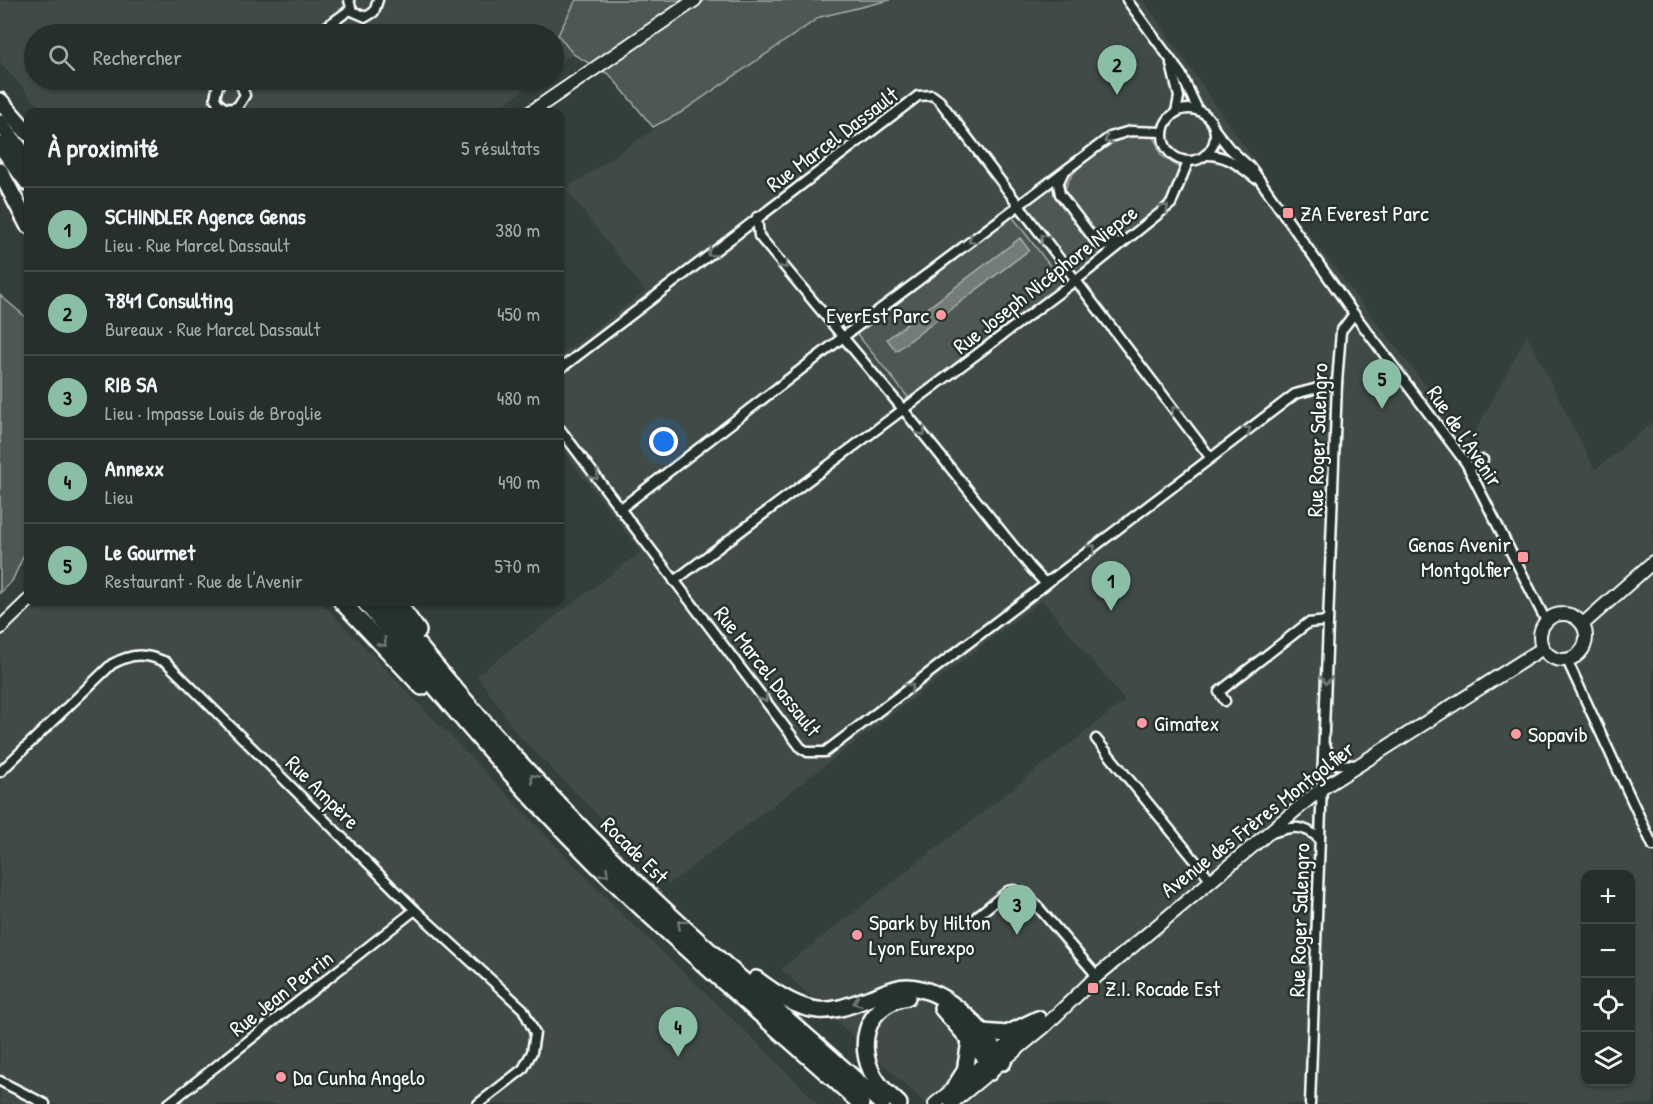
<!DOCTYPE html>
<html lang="fr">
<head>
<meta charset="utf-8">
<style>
  body { margin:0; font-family:"Patrick Hand",sans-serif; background:#323b38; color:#f1f3f6 }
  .controls { position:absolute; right:18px; bottom:18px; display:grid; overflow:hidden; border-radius:12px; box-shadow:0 2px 4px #0004 }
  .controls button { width:54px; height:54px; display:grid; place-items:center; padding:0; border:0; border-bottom:2px solid #424a48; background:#262f2c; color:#f1f3f6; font:30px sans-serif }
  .you { position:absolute; left:664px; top:442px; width:21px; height:21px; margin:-15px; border:4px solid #fff; border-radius:50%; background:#1a73e8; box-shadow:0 0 0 9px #1a73e833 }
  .badge { display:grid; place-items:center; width:39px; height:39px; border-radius:50%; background:#8abfa5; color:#111; font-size:20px; font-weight:700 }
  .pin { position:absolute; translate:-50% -50px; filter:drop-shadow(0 2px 3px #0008) }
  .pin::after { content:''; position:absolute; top:32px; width:21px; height:18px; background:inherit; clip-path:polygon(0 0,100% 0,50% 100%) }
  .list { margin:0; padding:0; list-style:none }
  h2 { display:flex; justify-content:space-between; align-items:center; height:78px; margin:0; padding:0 24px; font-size:26px }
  h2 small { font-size:20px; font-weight:400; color:#a4a9a9 }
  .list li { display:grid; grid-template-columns:39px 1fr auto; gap:18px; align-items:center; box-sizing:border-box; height:84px; padding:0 24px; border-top:2px solid #424a48 }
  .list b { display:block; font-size:22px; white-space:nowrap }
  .list p { margin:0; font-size:20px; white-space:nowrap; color:#a4a9a9 }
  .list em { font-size:20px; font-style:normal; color:#a4a9a9 }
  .icon { flex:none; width:33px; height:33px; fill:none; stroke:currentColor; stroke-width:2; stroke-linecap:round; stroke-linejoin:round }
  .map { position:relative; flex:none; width:1653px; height:1104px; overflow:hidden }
  .search { position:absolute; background:#262f2c; box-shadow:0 2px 4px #0004; left:24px; top:24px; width:540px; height:66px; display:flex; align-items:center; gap:15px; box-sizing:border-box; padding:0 21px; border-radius:33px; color:#a4a9a9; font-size:22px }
  .panel { position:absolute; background:#262f2c; box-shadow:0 2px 4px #0004; left:24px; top:108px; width:540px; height:498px; border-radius:12px }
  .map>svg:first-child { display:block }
  .built { fill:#404c47; fill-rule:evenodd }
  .green { fill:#4d5853; stroke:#a6aca9; stroke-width:1.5 }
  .water { fill:#737b78; stroke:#abb0ae; stroke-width:1.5 }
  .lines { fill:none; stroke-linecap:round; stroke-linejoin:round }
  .street-casing { stroke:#fff; stroke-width:13 }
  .secondary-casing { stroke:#fff; stroke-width:16 }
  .highway-casing { stroke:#fff; stroke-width:20 }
  .street { stroke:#26332d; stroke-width:8 }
  .secondary { stroke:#26332d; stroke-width:12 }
  .highway { stroke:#26332d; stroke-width:15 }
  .oneway { stroke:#727a76 }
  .poi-dot { fill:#ff9aa2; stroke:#26332d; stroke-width:2 }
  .labels { text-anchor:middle; stroke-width:5; stroke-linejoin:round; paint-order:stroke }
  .street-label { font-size:22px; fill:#fff; stroke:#26332d }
  .poi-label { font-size:22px; fill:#fff; stroke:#26332d; text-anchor:start }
</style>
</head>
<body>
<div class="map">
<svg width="1653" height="1104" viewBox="0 0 1653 1104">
  <rect width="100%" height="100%" fill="#333f3a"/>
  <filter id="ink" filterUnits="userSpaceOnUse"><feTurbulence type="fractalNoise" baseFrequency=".0167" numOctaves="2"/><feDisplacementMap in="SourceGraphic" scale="12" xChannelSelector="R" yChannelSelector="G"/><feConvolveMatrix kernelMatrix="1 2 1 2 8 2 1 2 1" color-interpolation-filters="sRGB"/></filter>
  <g filter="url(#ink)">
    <g class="built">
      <path d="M0,0H576L558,35L573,54L554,67V34H34V80H536L495,112H44L0,62Z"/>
      <path d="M890,0H1143L1283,202L1470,442L1527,335L1595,470L1653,422V1104H926L781,969L1125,701L1042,600L668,885L518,735L477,675L641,552L560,446V356L645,291L566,189L820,17ZM1586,874H1630V1082H1586Z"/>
      <path d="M40,602H321L617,909L757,1042L818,1104H0V634Z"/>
    </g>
    <g class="green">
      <path d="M576,0H890L820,17L680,113L653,127L610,75L573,54L558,35Z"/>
      <path d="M1128,135L1154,136L1161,155L1179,168C1175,178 1175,191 1168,199C1158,213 1120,242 1103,240L1095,235L1067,198C1055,176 1109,144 1128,135Z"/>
      <path d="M1054,183L1055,192L1097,248L1107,252L1077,275L1024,206Z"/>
      <path d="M1012,216L1064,284L911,401L857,334Z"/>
      <path d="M0,295L28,319V546L12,581L0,593Z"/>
    </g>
    <path class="water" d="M1020,238L1029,250L896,351L887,339Z"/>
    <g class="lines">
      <defs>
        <g id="street">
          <path d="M349,0L352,11L366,17L374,12L378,0"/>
          <path d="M1127,0L1181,74L1198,110"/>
          <path d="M316,34L351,9"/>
          <path d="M1171,64L1179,97L1176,112"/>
          <path d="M226,80L218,85L215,98C220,108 228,111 238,106L245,95L240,83L233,80"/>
          <path d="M242,85L251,80"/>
          <circle cx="1189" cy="135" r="26"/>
          <path d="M1215,130L1229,148L1252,169L1354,314L1466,463L1546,621"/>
          <path d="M1205,155C1226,154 1239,166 1255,178"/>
          <path d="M1063,173L1058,184L1060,194L1097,243L1106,246L1121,242"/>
          <path d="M757,217L759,236L902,408L1031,568L1044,582L1052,579L1295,394L1337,383"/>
          <path d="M560,369L918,96L932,95L939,100L1210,457"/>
          <path d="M560,429L801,748L808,752H825L1050,581"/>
          <path d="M1469,468L1483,460"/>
          <path d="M620,509L851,331L1110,137L1130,131L1163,132"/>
          <path d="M674,581L1084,274L1171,204L1188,162"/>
          <path d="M1567,660L1653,846"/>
          <path d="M1225,701L1219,692L1308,623L1328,621"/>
          <path d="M1096,739L1211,880"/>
          <path d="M1326,747L1330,758L1336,764L1356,765"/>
          <path d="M0,772L112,664C133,653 144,653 166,662L415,910L523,1009L535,1033L532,1052L523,1069L478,1104"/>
          <path d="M1272,833C1291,826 1304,824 1319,839"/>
          <path d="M977,916L1008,891L1014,890L1027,894L1097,976"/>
          <path d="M0,1081L45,1104"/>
          <path d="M168,1104L415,910"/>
          <path d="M1310,1104L1337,383L1341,331L1354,314"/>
        </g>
        <g id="secondary">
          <path d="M531,112L695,0"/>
          <circle cx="1563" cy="637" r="23"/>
          <path d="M1583,624L1653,562"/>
          <path d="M0,628L28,601"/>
          <path d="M935,1104L1029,1027"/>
          <path d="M951,1104L1044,1027L1097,976L1321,789L1543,648"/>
        </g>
        <g id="highway">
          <path d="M0,101L28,133"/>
          <path d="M0,123L28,160"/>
          <path d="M0,145L28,183"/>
          <path d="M0,171L28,225"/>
          <path d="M342,602L422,687"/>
          <path d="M365,602C447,703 531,802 625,892C701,965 783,1032 861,1104"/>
          <path d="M383,602C466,706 555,806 652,898C726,969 807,1034 882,1104"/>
          <path d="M397,602L418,631"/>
          <path d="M756,979C773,992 796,1008 818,1010C838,1012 857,1002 876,996C885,992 897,987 907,987C942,988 976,1021 994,1049L990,1072"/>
          <path d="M942,1008L982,1054L1003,1062"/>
          <path d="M982,1032L1007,1034L1038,1019"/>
          <path d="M953,1090L965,1071L970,1042"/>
          <path d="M899,1104C893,1098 884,1091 879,1084C854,1051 863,1005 907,997"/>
        </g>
      </defs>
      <use href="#street" class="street-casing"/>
      <use href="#secondary" class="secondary-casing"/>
      <use href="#highway" class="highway-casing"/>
      <use href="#street" class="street"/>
      <use href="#secondary" class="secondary"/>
      <use href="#highway" class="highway"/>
    </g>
    <defs><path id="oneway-chevron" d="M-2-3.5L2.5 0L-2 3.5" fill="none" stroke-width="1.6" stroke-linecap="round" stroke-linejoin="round" transform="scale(1.5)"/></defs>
    <g class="oneway">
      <use href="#oneway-chevron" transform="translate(1108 140) rotate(148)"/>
      <use href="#oneway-chevron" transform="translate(1165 208) rotate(-42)"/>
      <use href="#oneway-chevron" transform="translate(1044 238) rotate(-128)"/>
      <use href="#oneway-chevron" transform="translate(972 240) rotate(145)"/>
      <use href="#oneway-chevron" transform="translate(711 253) rotate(143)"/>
      <use href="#oneway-chevron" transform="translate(784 265) rotate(51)"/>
      <use href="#oneway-chevron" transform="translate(1175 410) rotate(-127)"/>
      <use href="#oneway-chevron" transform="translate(1247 430) rotate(-37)"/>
      <use href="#oneway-chevron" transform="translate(922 432) rotate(51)"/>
      <use href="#oneway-chevron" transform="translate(595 476) rotate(53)"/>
      <use href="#oneway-chevron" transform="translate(1092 548) rotate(-38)"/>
      <use href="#oneway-chevron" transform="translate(383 643) rotate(48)"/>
      <use href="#oneway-chevron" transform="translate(1326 680) rotate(92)"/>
      <use href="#oneway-chevron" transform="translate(910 687) rotate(-37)"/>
      <use href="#oneway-chevron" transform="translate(764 698) rotate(53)"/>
      <use href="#oneway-chevron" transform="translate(534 778) rotate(-133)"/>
      <use href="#oneway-chevron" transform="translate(605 873) rotate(45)"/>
      <use href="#oneway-chevron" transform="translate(681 924) rotate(-138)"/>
      <use href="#oneway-chevron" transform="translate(857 1002) rotate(160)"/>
    </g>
  </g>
  <g class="poi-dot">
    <rect x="1282" y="207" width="12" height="12" rx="3"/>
    <circle cx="941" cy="315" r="6"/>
    <rect x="1517" y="551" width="12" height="12" rx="3"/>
    <circle cx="1142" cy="723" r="6"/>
    <circle cx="1516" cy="734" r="6"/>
    <circle cx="857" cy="935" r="6"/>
    <rect x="1087" y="982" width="12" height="12" rx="3"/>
    <circle cx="281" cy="1077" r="6"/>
  </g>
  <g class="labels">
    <g class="street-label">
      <text transform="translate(832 139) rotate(-37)" y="8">Rue Marcel Dassault</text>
      <text transform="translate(1045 279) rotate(-38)" y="8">Rue Joseph Nicéphore Niepce</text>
      <text transform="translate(1465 436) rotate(56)" y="8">Rue de l'Avenir</text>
      <text transform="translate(1317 440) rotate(-88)" y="8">Rue Roger Salengro</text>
      <text transform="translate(768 671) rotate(52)" y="8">Rue Marcel Dassault</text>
      <text transform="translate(323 792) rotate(45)" y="8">Rue Ampère</text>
      <text transform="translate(1257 819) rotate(-38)" y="8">Avenue des Frères Montgolfier</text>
      <text transform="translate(635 850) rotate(45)" y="8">Rocade Est</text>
      <text transform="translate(1299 920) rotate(-88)" y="8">Rue Roger Salengro</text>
      <text transform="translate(281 993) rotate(-38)" y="8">Rue Jean Perrin</text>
    </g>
    <g class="poi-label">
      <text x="1300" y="221">ZA Everest Parc</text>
      <text x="929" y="323" text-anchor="end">EverEst Parc</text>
      <text x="1511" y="552" text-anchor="end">Genas Avenir<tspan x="1511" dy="25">Montgolfier</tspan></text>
      <text x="1154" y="731">Gimatex</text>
      <text x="1528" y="742">Sopavib</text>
      <text x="869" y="930">Spark by Hilton<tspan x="869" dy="25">Lyon Eurexpo</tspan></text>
      <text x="1105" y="996">Z.I. Rocade Est</text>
      <text x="293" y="1085">Da Cunha Angelo</text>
    </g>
  </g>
</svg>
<div class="controls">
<button>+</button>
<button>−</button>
<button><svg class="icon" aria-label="locate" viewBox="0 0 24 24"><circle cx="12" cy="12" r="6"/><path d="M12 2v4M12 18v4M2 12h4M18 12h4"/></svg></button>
<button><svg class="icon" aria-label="layers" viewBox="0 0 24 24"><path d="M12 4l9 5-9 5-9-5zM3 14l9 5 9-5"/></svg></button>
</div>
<div class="you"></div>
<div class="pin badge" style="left:1111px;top:611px">1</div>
<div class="pin badge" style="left:1117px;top:95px">2</div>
<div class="pin badge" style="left:1017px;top:935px">3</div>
<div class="pin badge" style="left:678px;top:1057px">4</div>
<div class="pin badge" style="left:1382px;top:409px">5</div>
<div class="search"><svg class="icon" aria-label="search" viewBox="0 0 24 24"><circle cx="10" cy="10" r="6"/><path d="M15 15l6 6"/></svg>Rechercher</div>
<section class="panel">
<h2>À proximité<small>5 résultats</small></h2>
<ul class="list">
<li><span class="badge">1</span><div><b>SCHINDLER Agence Genas</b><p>Lieu · Rue Marcel Dassault</p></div><em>380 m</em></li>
<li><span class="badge">2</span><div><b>7841 Consulting</b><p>Bureaux · Rue Marcel Dassault</p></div><em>450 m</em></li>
<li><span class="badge">3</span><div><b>RIB SA</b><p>Lieu · Impasse Louis de Broglie</p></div><em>480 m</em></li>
<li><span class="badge">4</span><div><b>Annexx</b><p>Lieu</p></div><em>490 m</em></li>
<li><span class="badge">5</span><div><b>Le Gourmet</b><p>Restaurant · Rue de l'Avenir</p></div><em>570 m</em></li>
</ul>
</section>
</div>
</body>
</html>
